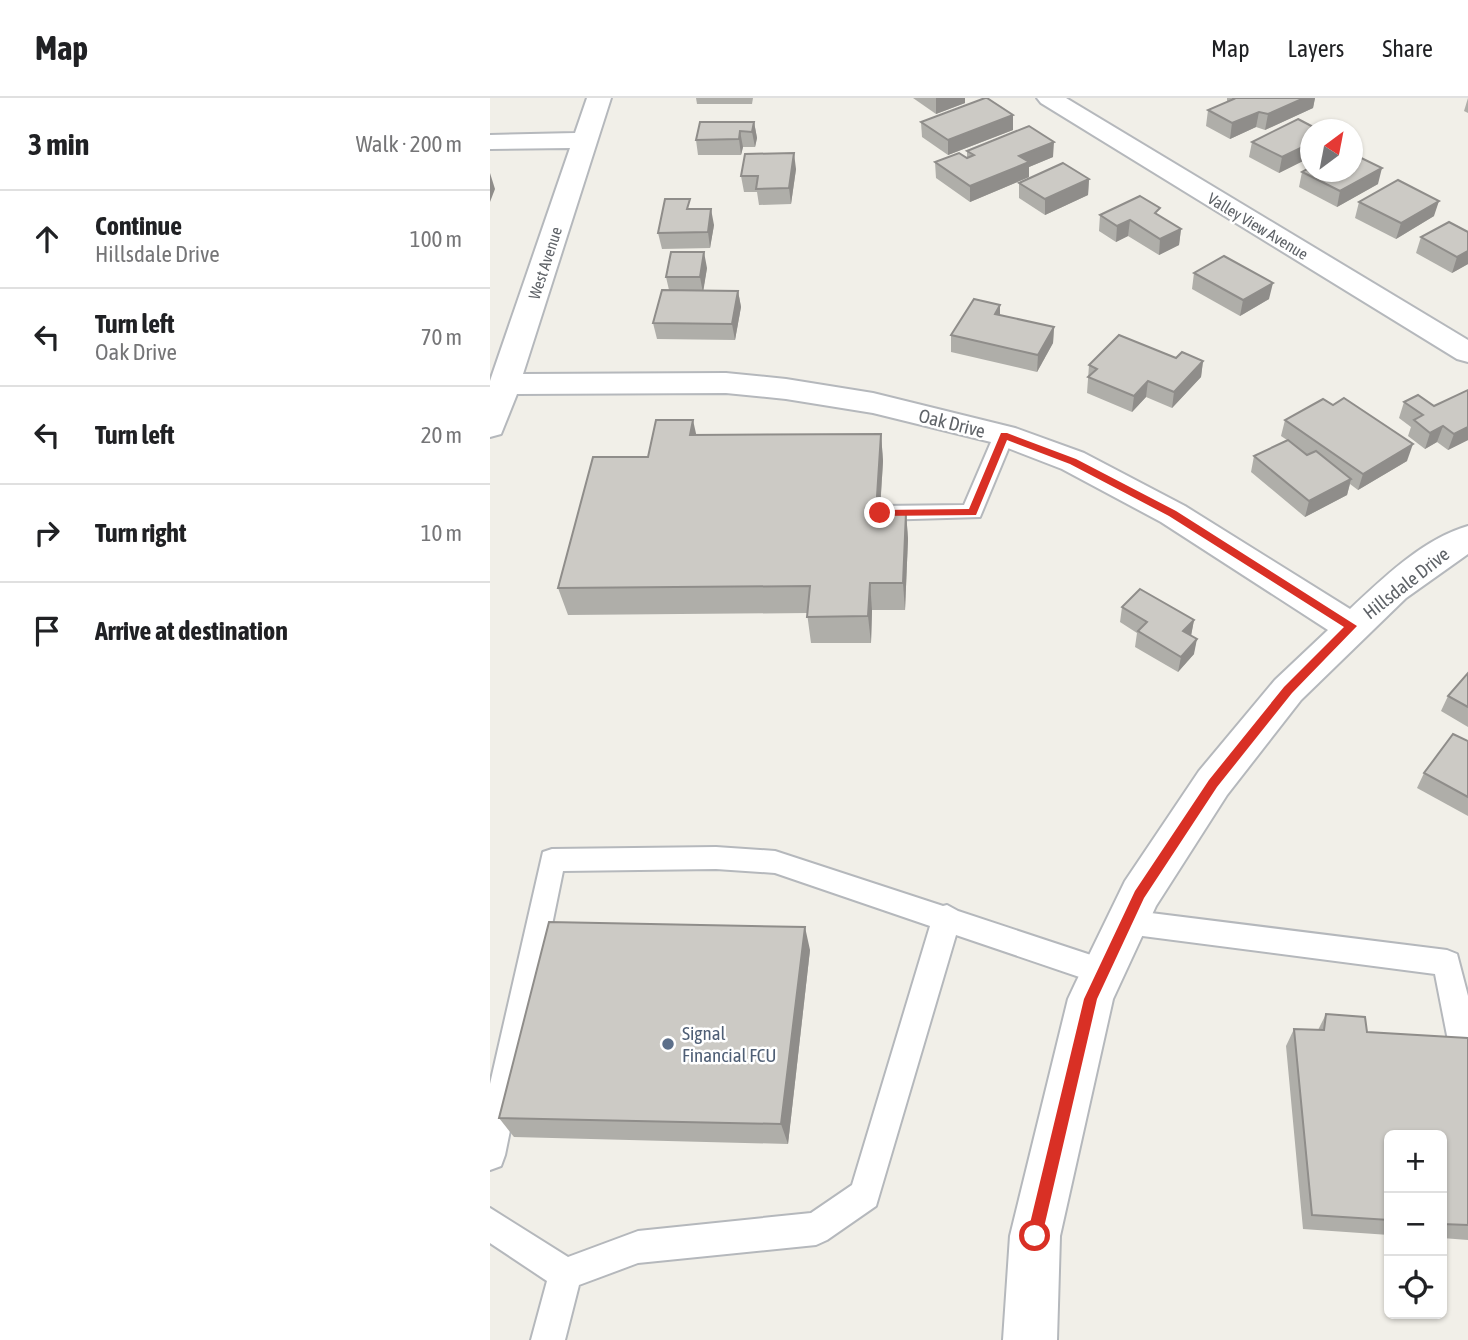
<!DOCTYPE html>
<html lang="en">
<head>
<meta charset="utf-8">
<style>
  body { margin:0; font-family:"Asap Condensed",sans-serif; background:#f2f2f2; color:#202124 }
  .controls { position:absolute; right:21px; bottom:21px; display:grid; overflow:hidden; border-radius:10px; box-shadow:0 2px 5px #0004 }
  .controls button { width:63px; height:63px; display:grid; place-items:center; padding:0; border:0; border-bottom:2px solid #e0e0e0; background:#fff; color:#202124; font:35px sans-serif }
  .compass { position:absolute; left:810px; top:21px; width:63px; height:63px; border-radius:50%; background:#fff; box-shadow:0 2px 5px #0004; rotate:32deg }
  .stop { position:absolute; width:21px; height:21px; margin:-16px; border:5px solid #d93025; border-radius:50%; background:#fff }
  .stop.end { background:#d93025; border-color:#fff; box-shadow:0 2px 7px #0008 }
  .list { margin:0; padding:0; list-style:none }
  h2 { display:flex; justify-content:space-between; align-items:center; height:91px; margin:0; padding:0 28px; font-size:30px }
  h2 small { font-size:23px; font-weight:400; color:#757577 }
  .list li { display:grid; grid-template-columns:46px 1fr auto; gap:21px; align-items:center; box-sizing:border-box; height:98px; padding:0 28px; border-top:2px solid #e0e0e0 }
  .list b { display:block; font-size:26px; white-space:nowrap }
  .list p { margin:0; font-size:23px; white-space:nowrap; color:#757577 }
  .list em { font-size:23px; font-style:normal; color:#757577 }
  .icon { flex:none; width:38px; height:38px; fill:none; stroke:currentColor; stroke-width:2; stroke-linecap:round; stroke-linejoin:round }
  .map { position:relative; flex:none; width:978px; height:1242px; overflow:hidden }
  header { display:flex; align-items:center; gap:42px; box-sizing:border-box; height:98px; padding:0 35px; background:#fff; border-bottom:2px solid #e0e0e0 }
  header strong { font-size:33px }
  nav { display:flex; gap:38px; margin-inline-start:auto; font-size:24px }
  main { display:flex }
  aside { flex:1; background:#fff }
  .map>svg:first-child { display:block }
  .lines { fill:none; stroke-linecap:round; stroke-linejoin:round }
  .service-casing { stroke:#b5b8bc; stroke-width:4 }
  .minor-casing { stroke:#b5b8bc; stroke-width:4 }
  .service { fill:#fff; fill-rule:evenodd }
  .minor { fill:#fff; fill-rule:evenodd }
  .wall { fill:#afaea9 }
  .shaded-wall { fill:#8f8d8a }
  .building { fill:#cccac5; stroke:#8f8d8a; stroke-width:2 }
  .route { fill:#d93025 }
  .service-dot { fill:#5c6f8a; stroke:#fff; stroke-width:2.5 }
  .labels { text-anchor:middle; stroke-width:5; stroke-linejoin:round; paint-order:stroke }
  .far-street-label { font-size:16px; fill:#5f6368; stroke:#fff }
  .street-label { font-size:19px; fill:#5f6368; stroke:#fff }
  .service-label { font-size:19px; fill:#4e5e75; stroke:#fff; text-anchor:start }
</style>
</head>
<body>
<header>
<strong>Map</strong>
<nav><a>Map</a><a>Layers</a><a>Share</a></nav>
</header>
<main>
<aside>
<h2>3 min<small>Walk · 200 m</small></h2>
<ul class="list">
<li><svg class="icon" aria-label="ahead" viewBox="0 0 24 24"><path d="M12 20V5M6 11l6-6 6 6"/></svg><div><b>Continue</b><p>Hillsdale Drive</p></div><em>100 m</em></li>
<li><svg class="icon" aria-label="left" viewBox="0 0 24 24"><path d="M17 20v-9H6M10 6l-5 5 5 5"/></svg><div><b>Turn left</b><p>Oak Drive</p></div><em>70 m</em></li>
<li><svg class="icon" aria-label="left" viewBox="0 0 24 24"><path d="M17 20v-9H6M10 6l-5 5 5 5"/></svg><div><b>Turn left</b></div><em>20 m</em></li>
<li><svg class="icon" aria-label="right" viewBox="0 0 24 24"><path d="M7 20v-9h11M14 6l5 5-5 5"/></svg><div><b>Turn right</b></div><em>10 m</em></li>
<li><svg class="icon" aria-label="arrive" viewBox="0 0 24 24"><path d="M6 21V4h12l-3 4 3 4H6"/></svg><div><b>Arrive at destination</b></div></li>
</ul>
</aside>
<div class="map">
<svg width="978" height="1242" viewBox="0 0 978 1242">
  <rect width="100%" height="100%" fill="#f1efe8"/>
  <g class="lines">
    <defs>
      <g id="service">
        <path d="M514,330L521,332L524,337L490,419L390,422L382,420L379,415L382,410L390,408L474,407L504,337L507,332Z"/>
        <path d="M226,749L285,753L453,808L457,807L468,813L613,861L623,865L627,874L623,883L613,887L466,837L386,1108L337,1142L326,1147L148,1165L89,1187L75,1242H41L57,1183L0,1145V1110L78,1159L148,1133L321,1115L362,1087L440,828L285,775L226,771L73,773L15,1057L11,1068L0,1072V986L53,754L62,751Z"/>
        <path d="M637,812L957,852L967,856L978,898V982L968,978L963,968L945,876L637,836L627,833L623,824L627,815Z"/>
      </g>
      <g id="minor">
        <path d="M97,0H121L33,276L236,275L296,281L383,295L525,330L594,355L695,408L860,511C893,480 933,441 978,428V456L916,500L811,602L737,697L666,808L623,901L570,1138L567,1242H513L520,1138L578,901L585,886L635,783L709,673L785,582L838,532L671,424L572,371L505,345L383,315L296,301L236,295L27,296L11,336L0,339V283L80,50L0,51V37L85,35Z"/>
        <path d="M547,0H576L978,242V264L967,261L551,5Z"/>
      </g>
    </defs>
    <use href="#service" class="service-casing"/>
    <use href="#minor" class="minor-casing"/>
    <use href="#service" class="service"/>
    <use href="#minor" class="minor"/>
  </g>
  <g class="wall">
    <path d="M206,0H263L262,6H207Z"/>
    <path d="M423,0H475V5L446,16Z"/>
    <path d="M737,0H825L823,10L775,32L766,29L740,41L716,28L718,12L737,4Z"/>
    <path d="M978,0V15L974,13Z"/>
    <path d="M523,17V32L458,57L432,39L431,24Z"/>
    <path d="M264,24L267,40L265,49H253L251,57H208L206,42Z"/>
    <path d="M821,32V59L789,75L759,59L762,44Z"/>
    <path d="M477,53L563,59L539,69V79L480,104L446,80L445,64L477,60Z"/>
    <path d="M306,71L301,106L269,107L267,94H254L251,78Z"/>
    <path d="M812,74H863L888,86L847,109L809,89Z"/>
    <path d="M599,81L598,97L555,117L529,100V85Z"/>
    <path d="M869,104L944,118L906,141L865,120Z"/>
    <path d="M202,111L224,127L220,150L172,151L168,135Z"/>
    <path d="M610,117L691,131L689,147L669,157L638,138L626,144L609,133Z"/>
    <path d="M978,134V166L962,175L926,155L931,139Z"/>
    <path d="M217,170L213,192L248,193L251,209L245,242L167,241L163,225L179,192L176,179Z"/>
    <path d="M704,175L779,201L750,218L702,191Z"/>
    <path d="M510,217L564,229L563,245L547,274L461,254V237Z"/>
    <path d="M686,260L713,263L711,279L682,310L656,299L642,314L597,295L599,267Z"/>
    <path d="M914,304L978,342L958,352L947,344L935,351L918,338L921,329L909,320Z"/>
    <path d="M795,322L917,363L868,392L860,386L857,397L815,419L761,374L764,358L797,342L791,338Z"/>
    <path d="M391,336L393,363L390,414H416L418,441L415,512H382L381,545H321L317,515L78,517L68,490L158,359L206,337Z"/>
    <path d="M632,509L704,522L701,537L704,556L688,574L645,549L647,535L630,524Z"/>
    <path d="M978,575V629L951,613L958,598Z"/>
    <path d="M978,643V718L927,690L934,675Z"/>
    <path d="M320,852L298,1046L24,1039L9,1020Z"/>
    <path d="M836,916L877,934L978,940V1142L952,1140V1037H899V1137L813,1131L796,948L804,931L828,932Z"/>
  </g>
  <g class="shaded-wall">
    <path d="M446,0H475V5L446,16Z"/>
    <path d="M814,0H825L823,10L775,32L778,16Z"/>
    <path d="M769,14L766,29L740,41L742,25Z"/>
    <path d="M523,17V32L458,57V42Z"/>
    <path d="M264,24L267,40L265,49L262,34Z"/>
    <path d="M250,33L253,49L251,57L249,41Z"/>
    <path d="M564,44L563,59L539,69V79L480,104V88L529,58Z"/>
    <path d="M821,45V59L789,75L792,59Z"/>
    <path d="M304,55L306,71L301,106L299,90Z"/>
    <path d="M892,70L888,86L847,109L850,93Z"/>
    <path d="M0,75L5,91L0,104Z"/>
    <path d="M599,81L598,97L555,117V101Z"/>
    <path d="M949,103L944,118L906,141L911,125Z"/>
    <path d="M221,111L224,127L220,150L218,134Z"/>
    <path d="M640,122L638,138L626,144L627,128Z"/>
    <path d="M691,131L689,147L669,157L670,141Z"/>
    <path d="M978,153V166L962,175L967,159Z"/>
    <path d="M214,154L217,170L213,195L210,179Z"/>
    <path d="M783,185L779,201L750,218L753,202Z"/>
    <path d="M248,193L251,209L245,242L242,226Z"/>
    <path d="M510,207V223L505,216Z"/>
    <path d="M564,229L563,245L547,274L548,257Z"/>
    <path d="M713,263L711,279L682,310L684,294Z"/>
    <path d="M658,283L656,299L642,314L644,298Z"/>
    <path d="M203,322L209,349L200,337Z"/>
    <path d="M953,328L947,344L935,351L940,335Z"/>
    <path d="M978,329V342L958,352L964,336Z"/>
    <path d="M391,336L393,363L388,441L386,414Z"/>
    <path d="M923,346L917,363L868,392L873,376Z"/>
    <path d="M861,381L857,397L815,419L819,403Z"/>
    <path d="M416,414L418,441L415,512L413,485Z"/>
    <path d="M380,485L382,512L381,545L378,518Z"/>
    <path d="M704,522L701,538L693,533Z"/>
    <path d="M707,541L704,556L688,574L691,559Z"/>
    <path d="M315,829L320,852L298,1046L291,1026Z"/>
  </g>
  <g class="building">
    <path d="M495,0H497L523,17L458,42L431,24Z"/>
    <path d="M743,0H814L778,16L769,14L742,25L718,12L744,1Z"/>
    <path d="M808,21L829,32H821V45L792,59L762,44Z"/>
    <path d="M210,24H264L262,34L250,33L249,41L206,42Z"/>
    <path d="M539,28L564,44L529,58L539,64L480,88L445,64L469,55L477,60L484,57L477,53Z"/>
    <path d="M304,55L299,90L266,91L268,78H251L255,56Z"/>
    <path d="M863,56L892,70L850,93L812,74L821,69V74H863Z"/>
    <path d="M573,65L599,81L555,101L529,85Z"/>
    <path d="M908,82L949,103L911,125L869,104Z"/>
    <path d="M650,98L670,110L665,115L691,131L670,141L640,122L627,128L610,117Z"/>
    <path d="M175,101H200L197,111H221L218,134L168,135Z"/>
    <path d="M959,124L978,134V153L967,159L931,139Z"/>
    <path d="M181,154H214L210,179H176Z"/>
    <path d="M734,158L783,185L753,202L704,175Z"/>
    <path d="M172,192L248,193L242,226L163,225Z"/>
    <path d="M484,201L510,207L505,216L564,229L548,257L461,237Z"/>
    <path d="M629,237L686,260L692,254L713,263L684,294L658,283L644,298L598,279L607,271L599,267Z"/>
    <path d="M978,292V329L964,336L953,328L940,335L924,322L933,317L914,304L928,297L944,308Z"/>
    <path d="M854,300L923,346L873,376L795,322L833,301L843,307Z"/>
    <path d="M166,322H203L200,337L391,336L386,414H416L413,485H380L378,518L317,519L320,488L68,490L103,359H158Z"/>
    <path d="M798,342L817,357L826,353L861,381L819,403L764,358Z"/>
    <path d="M650,491L704,522L693,533L707,541L691,559L648,533L657,524L632,509Z"/>
    <path d="M978,575V609L958,598Z"/>
    <path d="M963,636L978,643V699L934,675Z"/>
    <path d="M59,824L315,829L291,1026L9,1020Z"/>
    <path d="M836,916L875,919L877,934L978,940V1127L952,1126V1037H899V1122L822,1117L804,931L834,932Z"/>
  </g>
  <path class="route" d="M511,335H517L586,361L686,413L867,528L802,595L727,689L654,800L607,901L552,1138L550,1144L545,1146L540,1144L537,1138L594,901L645,793L719,682L794,589L854,529L679,418L580,366L517,342L486,417L386,418V413L390,412L479,411Z"/>
  <circle class="service-dot" cx="178" cy="946" r="7"/>
  <g class="labels">
    <g class="far-street-label">
      <text transform="translate(768 128) rotate(31)" y="6">Valley View Avenue</text>
      <text transform="translate(55 165) rotate(-72)" y="6">West Avenue</text>
    </g>
    <g class="street-label">
      <text transform="translate(462 325) rotate(14)" y="7">Oak Drive</text>
      <text transform="translate(916 485) rotate(-38)" y="7">Hillsdale Drive</text>
    </g>
    <g class="service-label">
      <text x="192" y="942">Signal<tspan x="192" dy="22">Financial FCU</tspan></text>
    </g>
  </g>
</svg>
<div class="controls">
<button>+</button>
<button>−</button>
<button><svg class="icon" aria-label="locate" viewBox="0 0 24 24"><circle cx="12" cy="12" r="6"/><path d="M12 2v4M12 18v4M2 12h4M18 12h4"/></svg></button>
</div>
<svg class="compass" viewBox="-18 -18 36 36"><path d="M0-13l5 13h-10z" fill="#e53935"/><path d="M0 13l5-13h-10z" fill="#757577"/></svg>
<div class="stop" style="left:545px;top:1138px"></div>
<div class="stop end" style="left:390px;top:415px"></div>
</div>
</main>
</body>
</html>
